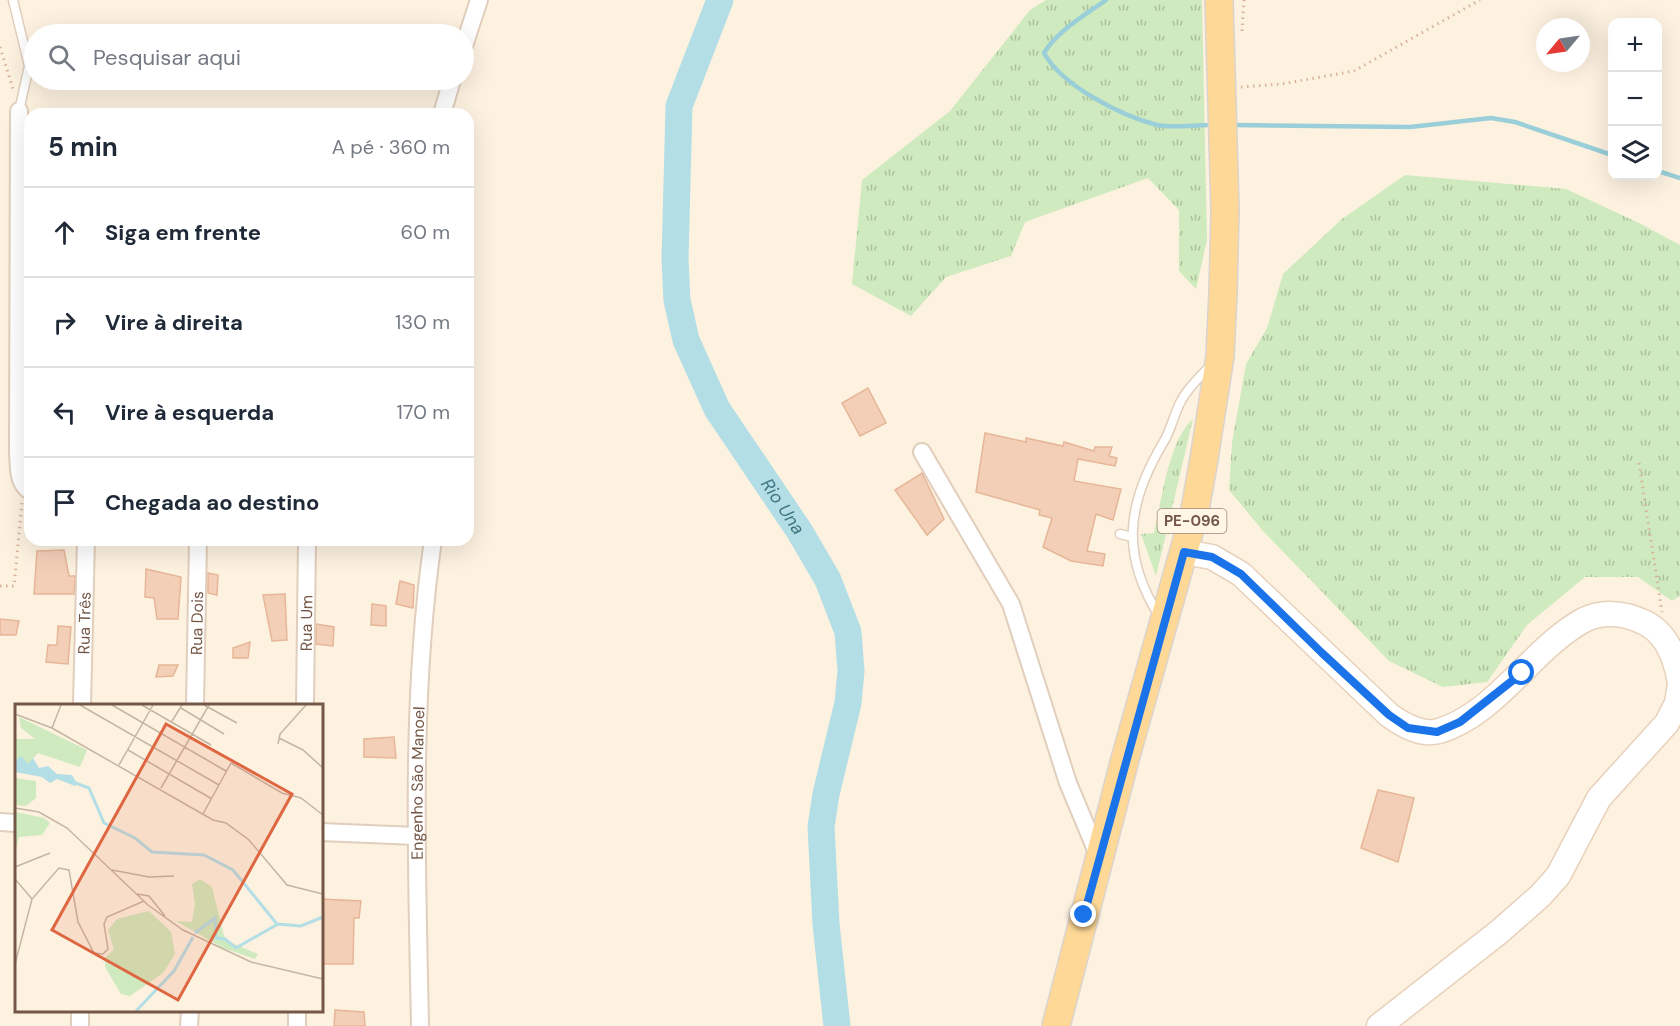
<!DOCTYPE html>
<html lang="pt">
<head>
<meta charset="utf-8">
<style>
  body { margin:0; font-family:"DM Sans",sans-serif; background:#f6f6f7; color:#1f2937 }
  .controls { position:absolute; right:18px; top:18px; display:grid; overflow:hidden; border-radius:12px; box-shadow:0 6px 24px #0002 }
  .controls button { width:54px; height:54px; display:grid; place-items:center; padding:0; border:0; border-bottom:2px solid #e0e1e3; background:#fff; color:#1f2937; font:30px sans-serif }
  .compass { position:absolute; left:1536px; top:18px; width:54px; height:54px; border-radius:50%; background:#fff; box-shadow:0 6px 24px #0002; rotate:241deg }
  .stop { position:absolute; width:18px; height:18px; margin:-14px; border:4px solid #1a73e8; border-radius:50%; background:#fff }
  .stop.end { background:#1a73e8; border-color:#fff; box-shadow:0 2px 6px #0008 }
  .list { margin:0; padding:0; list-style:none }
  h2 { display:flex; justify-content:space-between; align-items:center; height:78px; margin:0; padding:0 24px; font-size:26px }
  h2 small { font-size:20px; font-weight:400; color:#747a83 }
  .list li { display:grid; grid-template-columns:39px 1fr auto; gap:18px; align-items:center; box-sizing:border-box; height:90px; padding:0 24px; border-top:2px solid #e0e1e3 }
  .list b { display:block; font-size:22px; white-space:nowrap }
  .list em { font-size:20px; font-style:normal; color:#747a83 }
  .icon { flex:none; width:33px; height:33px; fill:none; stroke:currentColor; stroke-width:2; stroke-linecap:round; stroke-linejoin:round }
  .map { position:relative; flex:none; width:1680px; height:1026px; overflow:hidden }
  .search { position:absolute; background:#fff; box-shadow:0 6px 24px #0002; left:24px; top:24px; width:450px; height:66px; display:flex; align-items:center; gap:15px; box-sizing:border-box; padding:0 21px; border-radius:33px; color:#747a83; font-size:22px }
  .panel { position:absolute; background:#fff; box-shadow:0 6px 24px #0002; left:24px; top:108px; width:450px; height:438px; border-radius:18px }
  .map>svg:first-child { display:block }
  .grass { fill:url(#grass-tufts) }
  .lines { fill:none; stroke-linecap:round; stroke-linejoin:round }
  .stream { stroke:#9aced8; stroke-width:4.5 }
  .river { stroke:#b4dee6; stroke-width:27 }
  .building { fill:#f3cfb7; stroke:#e6b697; stroke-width:1.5 }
  .lane-casing { stroke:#e1cebc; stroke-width:11 }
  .street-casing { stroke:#e1cebc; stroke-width:20 }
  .secondary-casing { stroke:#e8d1bb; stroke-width:27 }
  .primary-casing { stroke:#dbd3cf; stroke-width:30 }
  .path { stroke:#d7b39a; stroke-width:3; stroke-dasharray:1.5 4.5; stroke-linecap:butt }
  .lane { stroke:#fff; stroke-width:8 }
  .street { stroke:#fff; stroke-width:16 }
  .secondary { stroke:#fff; stroke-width:24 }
  .primary { stroke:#fed896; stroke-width:27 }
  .route { stroke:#1a73e8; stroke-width:8 }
  .labels { text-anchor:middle; stroke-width:5; stroke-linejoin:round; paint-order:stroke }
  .shield { fill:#fff6e6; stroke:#9e8777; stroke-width:1.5 }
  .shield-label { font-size:15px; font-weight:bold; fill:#745747 }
  .street-label { font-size:16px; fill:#745747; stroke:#fff6e6 }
  .water-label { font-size:18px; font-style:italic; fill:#3d7581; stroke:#fff6e6 }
  .inset-river { fill:none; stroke:#b4dee6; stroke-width:3 }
  .inset-road { fill:none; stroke:#c6b4a3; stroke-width:1.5 }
  .view { fill:#de6742; fill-opacity:0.15; stroke:#de6742; stroke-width:3 }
  .inset-edge { fill:none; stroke:#745747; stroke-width:3 }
</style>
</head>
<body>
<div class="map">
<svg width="1680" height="1026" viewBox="0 0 1680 1026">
  <defs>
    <pattern id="grass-tufts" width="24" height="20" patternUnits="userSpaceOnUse" patternTransform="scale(1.5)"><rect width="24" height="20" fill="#cfeabe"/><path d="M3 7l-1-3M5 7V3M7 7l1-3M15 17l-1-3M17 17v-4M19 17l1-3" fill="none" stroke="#adc09c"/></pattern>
  </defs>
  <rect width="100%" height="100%" fill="#fdf2e0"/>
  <g class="grass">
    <path d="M1046,0H1202L1207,240L1196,289L1179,271V210L1148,178L1025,222L1011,256L946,277L911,316L852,284L862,180L950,111L1030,10Z"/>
    <path d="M1405,175L1566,189L1641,224L1680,245V596L1672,601L1638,577H1585L1527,625L1487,682L1443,687L1389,661L1263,531L1229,490L1232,443L1246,364L1267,328L1283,274L1342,219Z"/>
    <path d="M1193,419L1156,576L1141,534L1154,533C1162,501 1168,441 1193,419Z"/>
  </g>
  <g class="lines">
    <g class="stream">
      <path d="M1106,0C1084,16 1058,30 1044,53C1062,86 1122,116 1157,125C1173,128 1193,125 1209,125"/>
      <path d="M1235,125L1410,127L1491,118L1515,122L1612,155"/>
      <path d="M1658,171L1680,178"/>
    </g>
    <path class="river" id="s1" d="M720,0L679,106L675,260L677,300L686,340L717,409L800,532L828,580L848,632L851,671L848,703L826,794L821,827L826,924L837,1026"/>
  </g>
  <g class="building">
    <path d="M868,388L886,423L860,436L842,403Z"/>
    <path d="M985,433L1026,442V438L1063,446L1064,442L1094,451L1095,447H1112L1109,456L1117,458L1115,466L1078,459L1074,481L1121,489L1113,520L1096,514L1087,551L1105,554L1103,566L1071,561L1043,547L1052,518L1039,515L1040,510L976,492Z"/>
    <path d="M922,473L944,519L927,535L895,490Z"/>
    <path d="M64,550L69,576H75L74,594H34L37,551Z"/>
    <path d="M146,569L181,577L178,619H157L154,598L145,597Z"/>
    <path d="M208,573L218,575L217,595L208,593Z"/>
    <path d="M400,581L414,585L413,608L396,604Z"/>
    <path d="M285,594L287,640L272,641L263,595Z"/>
    <path d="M372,604L386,606V626L371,625Z"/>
    <path d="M0,619L19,621L16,635H0Z"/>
    <path d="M316,624L334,627L333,646L316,644Z"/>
    <path d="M58,626L71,627L68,664L46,662L48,645H57Z"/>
    <path d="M250,642L248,658H233V648Z"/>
    <path d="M159,665H178L173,676L156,677Z"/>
    <path d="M394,737L396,758L364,757V739Z"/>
    <path d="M1378,790L1414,798L1398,862L1361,848Z"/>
    <path d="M321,899L361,901L359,918H354L353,964H321Z"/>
    <path d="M335,1010L364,1012L365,1026H334Z"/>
  </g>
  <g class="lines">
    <defs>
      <g id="lane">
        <path d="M13,0L29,66L19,111"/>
        <path d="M1120,534L1132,537"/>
        <path d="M1159,616C1121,555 1126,505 1163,443C1171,430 1174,414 1181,401C1188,387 1201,376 1211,365"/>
      </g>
      <g id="street">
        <path d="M464,46L479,0"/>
        <path d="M19,111L18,451C19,465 17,483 30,491"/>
        <path d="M442,114L452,80"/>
        <path d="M922,452L1011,604L1068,783L1099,857"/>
        <path id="s2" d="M82,705L86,540"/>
        <path id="s3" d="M195,705L198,540"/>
        <path id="s4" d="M305,705L307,540"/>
        <path d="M0,822L16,823"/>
        <path d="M321,832L416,836"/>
        <path d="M80,1026V1010"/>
        <path d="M189,1026L190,1010"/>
        <path d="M297,1026V1010"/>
        <path id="s5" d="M420,1026C417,865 410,700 433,540"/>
      </g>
      <g id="secondary">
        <path d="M1184,552L1212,557L1241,574L1389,715C1403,725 1421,736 1439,731C1498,713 1532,648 1584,620C1602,611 1624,613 1641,621C1667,631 1676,658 1680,683"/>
        <path d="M1379,1026L1499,932L1540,896L1558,876L1599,798L1667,723L1677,703L1680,685"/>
      </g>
      <path id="primary" d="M1056,1026L1125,759L1194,515L1204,459L1220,356L1223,293L1225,210L1219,0"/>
    </defs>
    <use href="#lane" class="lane-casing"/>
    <use href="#street" class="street-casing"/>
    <use href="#secondary" class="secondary-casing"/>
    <use href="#primary" class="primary-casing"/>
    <g class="path">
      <path d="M1242,31L1244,0"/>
      <path d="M0,47L13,89"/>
      <path d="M1241,87L1282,84L1354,71L1480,0"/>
      <path d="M1639,463L1662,612"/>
      <path d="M0,586H14L22,503"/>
    </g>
    <use href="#lane" class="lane"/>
    <use href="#street" class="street"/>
    <use href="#secondary" class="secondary"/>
    <use href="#primary" class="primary"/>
  </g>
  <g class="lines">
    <path class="route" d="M1084,915L1184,552L1212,557L1241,574L1322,653L1389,715L1408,728L1437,732L1460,722L1522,673"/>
  </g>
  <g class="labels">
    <rect class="shield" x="1157.5" y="509" width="69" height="24" rx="4.5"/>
    <g class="shield-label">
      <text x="1192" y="526">PE-096</text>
    </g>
    <g class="street-label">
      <text dy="6" stroke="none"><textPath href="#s2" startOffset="82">Rua Três</textPath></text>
      <text dy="6" stroke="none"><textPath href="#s3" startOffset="82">Rua Dois</textPath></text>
      <text dy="6" stroke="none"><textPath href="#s4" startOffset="82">Rua Um</textPath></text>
      <text dy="6" stroke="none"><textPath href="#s5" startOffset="243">Engenho São Manoel</textPath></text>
    </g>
    <g class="water-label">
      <text dy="6" stroke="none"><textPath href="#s1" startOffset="542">Rio Una</textPath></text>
    </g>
  </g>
  <g transform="translate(15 704)">
    <rect width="308" height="308" fill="#fdf2e0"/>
    <path d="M0,74L21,77V94L11,102L0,101ZM185,175L197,183L210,236L243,250L240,255L208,244L161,217L177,218L180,200L177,180ZM134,207L156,228L160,250L148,269L115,292L106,290L90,263V254L99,245L93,226L102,215Z" fill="#cfeabe"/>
    <path d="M4,13L72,46L65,63L23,49L13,60L0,57V35H20L6,24ZM1,108L29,114L35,119L27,131L4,133L0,150Z" fill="#cfeabe"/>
    <path d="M6,52L13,60L18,54L24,64L33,62L42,70L57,71L62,80L60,82L42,75L35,79L27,73L0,68V57Z" fill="#b4dee6"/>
    <path class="inset-river" d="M58,78L74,84L89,119L120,134L137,148L189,151L218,166L262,220L286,222L308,213M180,229L200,214L201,234L210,235L221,244L263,220M121,307L159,267L178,233"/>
    <path class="inset-road" d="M65,1L204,81M97,1L211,67M127,1L196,41M189,1L222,19M166,4L209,30M0,10L37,24L198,116L211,119L234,136L272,181L308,190M157,17L167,1M37,24L46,1M264,34L288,46L308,64M263,40L265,30L291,1M113,46L197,95M104,61L138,1M146,84L194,1M0,104L24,108L52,124L133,201L168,226L236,258L308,275M188,110L216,59L267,89L286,94L308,111M0,163L35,149M97,166L134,173L159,172M0,175L17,195M122,190L134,192L150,212M0,260L17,195L44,164L54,166L63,218L79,249L88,250L93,245L89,220L92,213L129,197"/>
    <path class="view" d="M151,20L277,90L163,296L37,226Z"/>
    <rect width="308" height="308" class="inset-edge"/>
  </g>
</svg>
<div class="controls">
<button>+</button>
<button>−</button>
<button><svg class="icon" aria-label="layers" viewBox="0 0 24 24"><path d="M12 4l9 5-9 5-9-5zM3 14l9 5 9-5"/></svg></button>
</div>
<svg class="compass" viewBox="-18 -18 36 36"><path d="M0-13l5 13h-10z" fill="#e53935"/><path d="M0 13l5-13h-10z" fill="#747a83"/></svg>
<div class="stop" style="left:1522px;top:673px"></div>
<div class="stop end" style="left:1084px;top:915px"></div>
<div class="search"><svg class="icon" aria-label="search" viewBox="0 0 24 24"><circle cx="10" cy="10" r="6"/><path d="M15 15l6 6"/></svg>Pesquisar aqui</div>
<section class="panel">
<h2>5 min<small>A pé · 360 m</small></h2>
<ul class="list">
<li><svg class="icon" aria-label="ahead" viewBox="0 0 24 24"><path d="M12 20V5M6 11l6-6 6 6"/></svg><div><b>Siga em frente</b></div><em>60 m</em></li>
<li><svg class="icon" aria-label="right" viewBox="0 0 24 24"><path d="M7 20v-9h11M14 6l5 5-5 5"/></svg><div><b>Vire à direita</b></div><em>130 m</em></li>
<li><svg class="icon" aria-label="left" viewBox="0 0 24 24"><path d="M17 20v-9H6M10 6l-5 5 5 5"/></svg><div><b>Vire à esquerda</b></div><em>170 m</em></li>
<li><svg class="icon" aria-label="arrive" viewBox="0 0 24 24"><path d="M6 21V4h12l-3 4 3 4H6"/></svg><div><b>Chegada ao destino</b></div></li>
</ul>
</section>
</div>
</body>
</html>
